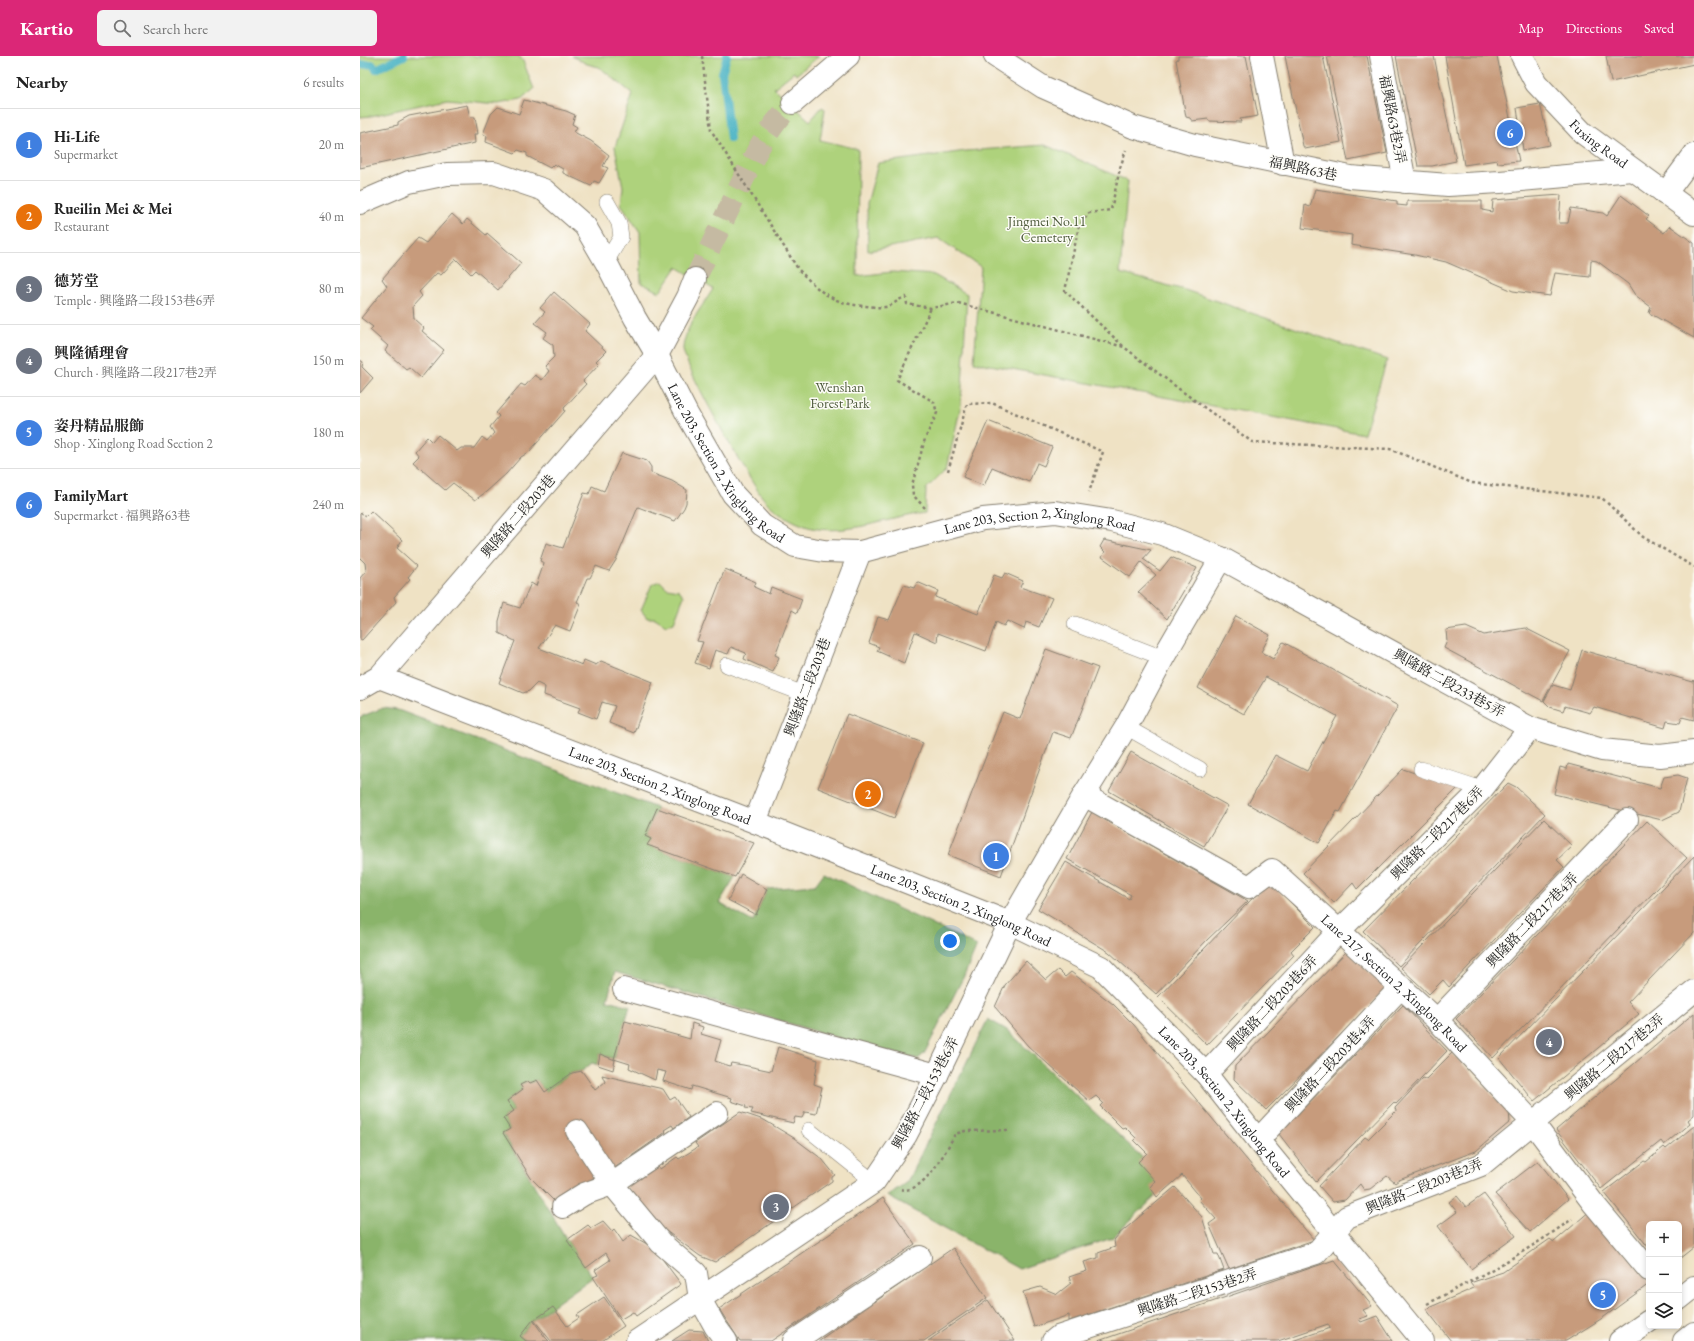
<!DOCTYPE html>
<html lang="en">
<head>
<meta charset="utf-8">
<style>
  body { margin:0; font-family:"EB Garamond","Noto Serif TC",serif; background:#f2f2f2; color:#222 }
  .controls { position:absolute; right:12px; bottom:12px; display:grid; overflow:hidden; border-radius:6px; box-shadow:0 2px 6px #0003 }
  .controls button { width:36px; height:36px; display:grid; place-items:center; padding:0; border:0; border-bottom:1px solid #e0e0e0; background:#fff; color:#222; font:20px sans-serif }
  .you { position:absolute; left:590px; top:885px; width:14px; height:14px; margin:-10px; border:3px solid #fff; border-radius:50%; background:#1a73e8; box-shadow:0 0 0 6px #1a73e833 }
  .badge { display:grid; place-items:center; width:26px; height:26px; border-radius:50%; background:#db2777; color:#fff; font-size:13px; font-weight:700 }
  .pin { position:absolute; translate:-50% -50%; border:2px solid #fff; box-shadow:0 1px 4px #0006 }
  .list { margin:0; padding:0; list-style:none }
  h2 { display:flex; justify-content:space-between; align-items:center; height:52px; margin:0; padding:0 16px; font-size:17px }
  h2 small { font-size:13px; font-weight:400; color:#767676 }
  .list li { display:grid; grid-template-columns:26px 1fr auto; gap:12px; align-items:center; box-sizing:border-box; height:72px; padding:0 16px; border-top:1px solid #e0e0e0 }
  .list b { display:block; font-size:15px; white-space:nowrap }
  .list p { margin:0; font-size:13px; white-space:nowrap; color:#767676 }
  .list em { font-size:13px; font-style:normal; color:#767676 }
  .icon { flex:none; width:22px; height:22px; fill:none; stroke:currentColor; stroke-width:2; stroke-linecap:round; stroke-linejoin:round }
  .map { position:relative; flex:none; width:1334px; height:1285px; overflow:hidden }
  header { display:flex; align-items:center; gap:24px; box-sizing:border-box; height:56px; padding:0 20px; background:#db2777; color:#fff }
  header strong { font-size:19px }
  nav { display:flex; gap:22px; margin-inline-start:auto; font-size:14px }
  .search { width:280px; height:36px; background:#f2f2f2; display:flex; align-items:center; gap:10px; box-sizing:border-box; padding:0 14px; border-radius:6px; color:#767676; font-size:15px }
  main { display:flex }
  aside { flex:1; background:#fff }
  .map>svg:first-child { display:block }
  .green { fill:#aed27b; stroke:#65774c }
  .forest { fill:#8ab46b; stroke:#536844 }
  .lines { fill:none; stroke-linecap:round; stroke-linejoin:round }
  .stream { stroke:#45b1c2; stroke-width:8 }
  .building { fill:#c79b7c }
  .street-tunnel { stroke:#c5baa2; stroke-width:22; stroke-dasharray:22 11; stroke-linecap:butt }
  .lane-casing { stroke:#867f70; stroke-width:16 }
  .street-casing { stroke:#867f70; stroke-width:24 }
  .secondary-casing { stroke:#867f70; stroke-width:24 }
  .path { stroke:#867f70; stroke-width:2.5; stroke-dasharray:3 3; stroke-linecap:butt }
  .lane { stroke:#fff; stroke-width:15 }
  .street { stroke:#fff; stroke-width:22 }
  .secondary { stroke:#fff; stroke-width:22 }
  .labels { text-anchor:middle; stroke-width:3; stroke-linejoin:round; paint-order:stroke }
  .street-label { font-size:14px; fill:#1c1c1c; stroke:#fdfcf7 }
  .park-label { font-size:14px; fill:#4f5c3d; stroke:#fdfcf7 }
</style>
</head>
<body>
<header>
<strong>Kartio</strong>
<div class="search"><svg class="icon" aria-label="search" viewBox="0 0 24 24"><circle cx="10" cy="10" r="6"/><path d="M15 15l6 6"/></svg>Search here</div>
<nav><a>Map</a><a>Directions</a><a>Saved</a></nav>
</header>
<main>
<aside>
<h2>Nearby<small>6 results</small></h2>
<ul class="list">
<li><span class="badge" style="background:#3f7fe0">1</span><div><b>Hi-Life</b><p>Supermarket</p></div><em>20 m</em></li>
<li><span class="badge" style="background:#e8710a">2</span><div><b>Rueilin Mei &amp; Mei</b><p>Restaurant</p></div><em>40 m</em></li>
<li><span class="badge" style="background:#6b7280">3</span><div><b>德芳堂</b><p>Temple · 興隆路二段153巷6弄</p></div><em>80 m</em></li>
<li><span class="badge" style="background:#6b7280">4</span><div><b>興隆循理會</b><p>Church · 興隆路二段217巷2弄</p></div><em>150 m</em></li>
<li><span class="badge" style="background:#3f7fe0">5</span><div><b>姿丹精品服飾</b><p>Shop · Xinglong Road Section 2</p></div><em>180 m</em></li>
<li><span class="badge" style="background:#3f7fe0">6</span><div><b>FamilyMart</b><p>Supermarket · 福興路63巷</p></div><em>240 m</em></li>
</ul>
</aside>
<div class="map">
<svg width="1334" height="1285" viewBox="0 0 1334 1285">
  <rect width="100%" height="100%" fill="#fdfcf7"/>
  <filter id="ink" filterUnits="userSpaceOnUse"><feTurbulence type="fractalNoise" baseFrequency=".025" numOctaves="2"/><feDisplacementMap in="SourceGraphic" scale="8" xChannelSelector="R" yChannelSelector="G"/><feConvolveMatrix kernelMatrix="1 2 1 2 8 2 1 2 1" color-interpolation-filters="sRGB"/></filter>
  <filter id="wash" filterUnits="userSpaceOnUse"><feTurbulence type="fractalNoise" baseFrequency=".012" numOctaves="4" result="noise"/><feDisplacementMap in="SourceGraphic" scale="16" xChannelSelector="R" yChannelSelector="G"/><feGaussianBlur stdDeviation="0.9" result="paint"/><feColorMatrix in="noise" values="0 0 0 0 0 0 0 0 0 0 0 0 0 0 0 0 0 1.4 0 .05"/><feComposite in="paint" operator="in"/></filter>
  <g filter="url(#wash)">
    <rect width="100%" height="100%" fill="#efe2c4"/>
    <g class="green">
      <path d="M0,0H159L163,5L174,33L161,44L138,48L87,43L11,60L0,61Z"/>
      <path d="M212,0H459L436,19L434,16L414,32L450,65L462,51L465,53L460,84L498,93L497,220L532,216L574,219L607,238L601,349L587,412L566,433L565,457C529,461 485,481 448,471C433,466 413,455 403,442C390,426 322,307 323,292C325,271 342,251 353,233L317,211L300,236L281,227L280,176L261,148L263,131L255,91L273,38L239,11L227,8Z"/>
      <path d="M685,89L768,125L760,217L825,234L1027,304L1004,378L614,306L621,211L578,182L508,195L507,148L518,107L606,95Z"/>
      <path d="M300,525L307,532L319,534L324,540L314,566L306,569L295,562H287L281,554L292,528Z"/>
    </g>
    <g class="forest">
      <path d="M23,652L38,654L297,752L285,780L291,783L288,789L375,821L359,847L393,866L407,833L455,829L464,817L617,890L605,918L564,998L558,1003L509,991L255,916L247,944L270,950L254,1003L240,998L238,1009L232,1007L222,1015L212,1017L185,1036L177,1024L170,1027L168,1025L160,1029L163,1033L147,1045L154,1055L143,1062L150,1073L143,1077L207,1184L233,1221L173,1264L160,1280L166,1285H0V661Z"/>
      <path d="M628,963L647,974L781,1100L802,1134L752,1182L659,1213L527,1140L547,1126Z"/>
    </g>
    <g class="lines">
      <g class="stream">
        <path d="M367,0L362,17L370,83"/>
        <path d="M0,9L12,8L16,13L44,0"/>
      </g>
    </g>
    <g id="blocks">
      <g class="building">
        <path d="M818,0H886L898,60L880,63L881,66L849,65L848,63L832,65L830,62L826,61L816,4L818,3Z"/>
        <path d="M925,0H963L981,86L945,93L943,90Z"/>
        <path d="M967,0H1007L1027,97L988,105Z"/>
        <path d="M1036,0H1074L1096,105L1072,110H1058Z"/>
        <path d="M1085,0H1137L1159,105L1138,107L1137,104L1104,109Z"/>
        <path d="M1246,0H1334V8L1251,26Z"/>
        <path d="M164,44L206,55L215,59L212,68L217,71L214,76L231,85L249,99L243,110L248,112L239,127L234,125L231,130L203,117V113L194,108L190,112L167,100V97L158,94L155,97L126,86L127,80L123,78L131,58L138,51L159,58Z"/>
        <path d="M1180,48L1190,89L1163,94L1157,52Z"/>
        <path d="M107,49L110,61H115L118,78H114L115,87L0,112V77L38,69V66L49,60Z"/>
        <path d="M955,133L1037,145V149L1047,150V145H1122V154L1132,156L1133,144L1201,139L1199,167H1208L1211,152L1243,157L1247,160L1261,139L1289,160L1286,163L1304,177L1310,170L1334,187V282L1289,257L1291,251L1275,239L1268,228L1237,205L1231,204L1230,221L1195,217L1190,240L1153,235L1086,206L1055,199L991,189L992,179L942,172L945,149L950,151Z"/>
        <path d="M92,158L103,168L107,163L126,179L127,177L161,207L138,234L115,214L111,218L96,203L81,219L77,217L59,236L62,240L53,250L54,263L64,272L62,275L84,294L61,322L49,311L46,313L25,295L28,290L10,274L13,271L1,262L27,230L22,223L58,182L66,187Z"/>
        <path d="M194,236L230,268L225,275L246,295L236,305L239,308L223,325L226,328L204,352L205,355L169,396L161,401L146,418L126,436L115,444L93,427L85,434L53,406L59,400L55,395L67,381L72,386L78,379L97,395L101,392H114L122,381L127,385L134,377L130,371L139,360L136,357L161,328L165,330L175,319L182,324L189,315L185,310L194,301L193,289L183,282L187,276L175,267L185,256L180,252Z"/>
        <path d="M0,304L3,306L2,311L13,322L0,337Z"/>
        <path d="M628,365L692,391L684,410L677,407L669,426L632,411L624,430L603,421Z"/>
        <path d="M262,397L287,405L291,411V417L312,425L327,434L326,447L324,452L315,465L278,451L256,504L249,515L236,510L230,522H227L217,546L221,548L210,575L195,569L179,592L222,609L224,604L236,609L241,605L293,626L274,677L249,667L255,650L242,646L236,663L218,656L220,652L184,639L185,631L177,627L169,635L163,637L139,627L155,585L139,577V565L144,547L160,552L171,527L176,530L184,507L180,505L186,487L203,492L224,437L229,438L232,430L244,435Z"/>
        <path d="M11,455L42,484L37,492L57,510L48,521L50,523L34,541L36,546L2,584L0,583V522L6,515L5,507L0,502V458L1,457L6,460Z"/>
        <path d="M744,484L791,494L783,503L800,515L811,501L837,512L807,563L778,536L796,519L781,506L770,521L742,501L745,496L740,491Z"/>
        <path d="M365,513L396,526L394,531L409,538L411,531L442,543L437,557L432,554L415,599L419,601L413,616L384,603L386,597L371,591L368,598L355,594L349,612L335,607L343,586L337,585Z"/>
        <path d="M645,517L663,525L660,531L692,542L679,571L666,566L664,573L647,565L644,570L636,566L626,595L578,577L577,586L555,576L544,607L517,595L519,591L509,587L518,561L529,564L544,529L554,532L557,526L578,535L575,541L618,558L634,519L642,522Z"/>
        <path d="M876,560L910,579L901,596L913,603L923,586L1038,650L980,756L977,755L959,787L888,748L915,699L947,715L977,660L906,621L884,658L838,632Z"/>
        <path d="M1106,571L1124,579L1165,572L1210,595L1183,645L1084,592L1087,585L1086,574Z"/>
        <path d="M686,593L738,612L711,682L693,676L641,820L588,799L643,656L660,663Z"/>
        <path d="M1222,594L1333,626L1334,624V664L1322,661L1320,667L1307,665L1305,672L1234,651L1230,657L1205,650L1203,655L1190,651L1184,645L1193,629L1210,634Z"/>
        <path d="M487,658L563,687L534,762L458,732Z"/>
        <path d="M771,696L868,750L844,790L749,735Z"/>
        <path d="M1208,708L1300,732L1304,721L1318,719L1327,722L1319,756L1302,764L1194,738L1200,711L1207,713Z"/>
        <path d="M1043,713L1098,732L997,833L993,827L974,847L943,817Z"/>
        <path d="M1148,727L1156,731L1185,758L1039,910L1003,875Z"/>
        <path d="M297,752L394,787L375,821L287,789L291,783L285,780Z"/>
        <path d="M732,756L888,845L847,884L796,938L749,896L678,853L706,806L769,843L771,839L707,803Z"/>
        <path d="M1184,763L1212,790L1197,804L1204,811L1089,931L1083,924L1069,938L1041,912Z"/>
        <path d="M1287,765L1327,802L1133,1002L1096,963Z"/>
        <path d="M1334,800V877L1268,946L1279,958L1174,1045L1139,1002Z"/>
        <path d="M381,818L407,833L396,859L368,844Z"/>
        <path d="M909,825L955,871L931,895L934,899L847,989L798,941Z"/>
        <path d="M988,894L1026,933L906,1054L874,1023L875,1010Z"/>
        <path d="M666,905L686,924L698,914L705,921L711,916L753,948L774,969L954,1184L869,1213L849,1168L856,1163L839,1144L841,1142L822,1119L797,1141L790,1131L795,1125L778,1106L787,1097L774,1084L776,1082L765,1071L762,1072L740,1050L743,1047L736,1040L729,1045L668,990L635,951L645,929Z"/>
        <path d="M1043,949L1087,995L1036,1048L1034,1046L956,1126L919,1078Z"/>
        <path d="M1334,957V1059L1328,1064L1330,1067L1304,1089L1301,1085L1241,1133L1196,1074Z"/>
        <path d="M265,965L330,983L332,967L343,971L341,978L361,984L355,1005L370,1010L371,1007L383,1009L411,1015L418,991L458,1004L454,1028L462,1031L456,1058L445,1056L442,1062L435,1061L433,1067L391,1057L393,1053L385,1052L386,1050L371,1045L372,1042L332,1030L331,1034L303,1025L306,1016L297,1014L295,1024L269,1012L270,1008L254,1003Z"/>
        <path d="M1092,997L1149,1056L1150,1066L1116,1095L1039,1124L1035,1127L1027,1120L1010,1133L1004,1134L1000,1128L985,1144L973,1146L959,1130L1005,1081L1008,1083L1036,1055L1035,1052L1063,1022L1066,1023Z"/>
        <path d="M240,998L255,1004L253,1014L238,1009Z"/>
        <path d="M222,1015L235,1034L245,1026L242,1019L303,1033L310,1044L315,1041L329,1061L314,1072L312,1069L304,1074L306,1076L253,1113L236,1120L196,1147L171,1122L143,1077L150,1073L143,1062L154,1055L147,1045L163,1033L160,1029L168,1025L170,1027L177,1024L185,1036L212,1017Z"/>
        <path d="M380,1056L404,1064L434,1082L462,1103L475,1119L472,1121V1125L355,1206L340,1200L283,1158L266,1130L296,1110L300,1113L317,1101L319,1103L338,1091L335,1087Z"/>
        <path d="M1334,1070V1191L1319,1203V1168H1289V1192L1244,1136L1284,1105L1286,1106L1304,1091L1306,1093Z"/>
        <path d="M1178,1105L1208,1143L1170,1176L1135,1138Z"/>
        <path d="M815,1131L842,1161L854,1198H858L864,1214L709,1265V1259L674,1271L663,1236L680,1231L697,1238L711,1227L709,1221L727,1215L724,1206L738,1202V1197L755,1191L754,1184L759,1178Z"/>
        <path d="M1124,1138L1156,1180L1111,1213L1078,1170L1097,1156L1089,1146L1097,1140L1106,1151Z"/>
        <path d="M523,1142L555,1188L411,1285H380L359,1253Z"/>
        <path d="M1231,1154L1289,1225V1228L1244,1261L1206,1285H1091L1066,1253L1114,1232L1110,1227L1143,1216L1190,1183L1194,1186Z"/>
        <path d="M243,1165L252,1175L254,1173L263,1186L271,1179L294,1192L321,1228L276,1260L273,1256L261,1263L233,1221L238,1219L235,1214L250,1204L246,1197L226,1212L207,1184L228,1169L231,1172Z"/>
        <path d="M593,1192L627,1242L564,1285H458Z"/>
        <path d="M974,1204L1012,1250L1003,1254L1008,1260L999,1263L1001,1266L1017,1260L1033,1285H932L970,1272L968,1268L918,1285H738Z"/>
        <path d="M244,1241L264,1270L242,1285H191L174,1264L193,1251L207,1270L219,1262L217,1259Z"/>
        <path d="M628,1244L655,1285H568Z"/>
        <path d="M173,1264L185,1281L189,1285H166L160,1280Z"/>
        <path d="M329,1274L343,1275L348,1285H312Z"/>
      </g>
    </g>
  </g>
  <g filter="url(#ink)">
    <use href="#blocks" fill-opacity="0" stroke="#867f70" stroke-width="1"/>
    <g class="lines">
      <path class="street-tunnel" d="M335,223L397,95C407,77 418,62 433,47"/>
      <defs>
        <g id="lane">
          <path d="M246,206L261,181L259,167L247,146"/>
          <path d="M715,568L803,602"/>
          <path d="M367,609L444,638"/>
          <path d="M766,671L840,713"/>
          <path d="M1061,713L1122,733"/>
          <path d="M449,1074L514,1126"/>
        </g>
        <g id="street">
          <path d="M635,0L683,31L773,71L835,89L990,121L1088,129L1140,126L1272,114"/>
          <path d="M902,0L923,108"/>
          <path d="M1021,0L1045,126"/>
          <path id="s1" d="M1162,0L1176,27L1223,77L1334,158"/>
          <path d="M433,47L488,0"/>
          <path d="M1305,138L1334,99"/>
          <path id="s2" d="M0,147L49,126L87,118L134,117L184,134L225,170L246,206L275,262L297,299L327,358L373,438L402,469L435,490L464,495L500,496L623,463L695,456L752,465L802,478L861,502L1170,672L1242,694L1300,700L1334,696"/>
          <path d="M19,621L297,299L328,241L335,223"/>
          <path id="s3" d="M0,632L19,621L395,766L650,867L741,911L846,1018L898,1084L1063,1285"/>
          <path id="s4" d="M724,739L889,831L912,814L1077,964L1173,1067L1233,1147L1289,1214"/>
          <path d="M395,766L500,496"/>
          <path d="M264,933L577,1019"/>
          <path d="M1077,964L1267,764"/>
          <path d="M846,1018L978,876L1122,733L1170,672"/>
          <path d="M217,1075L252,1128L301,1187L336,1217L340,1243L355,1270L366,1285"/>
          <path d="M898,1084L1041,931"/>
          <path d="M203,1151L224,1138L252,1128L357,1057"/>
          <path d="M277,1285L514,1126L546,1079L577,1019L650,867L724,739L766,671L803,602L861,502"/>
          <path d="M434,1285L560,1201"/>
          <path d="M693,1285L698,1281L956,1197L987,1161L1121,1109L1334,935"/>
        </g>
        <g id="secondary">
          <path d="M1319,1243L1334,1231"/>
          <path d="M1260,1285L1289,1265"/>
          <path d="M1324,1285L1334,1277"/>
        </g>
      </defs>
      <use href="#lane" class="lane-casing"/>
      <use href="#street" class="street-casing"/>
      <use href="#secondary" class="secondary-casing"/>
      <g class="path">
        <path d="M342,0L351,74L438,213C459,235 471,247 503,250C510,250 518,252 525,251C534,250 537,243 546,241L547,248L571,252L598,247L764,291L823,336L892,386L1030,393L1112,427L1242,442L1283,481L1334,511"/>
        <path d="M763,290L705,235L719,170L729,157L751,154L760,112L766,94"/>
        <path d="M588,415L607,348L632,347L743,396L729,436"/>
        <path d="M565,452L553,439L552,429L565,383L577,357L574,346L537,324L571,252"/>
        <path d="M541,1133C562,1140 587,1094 595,1078L605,1075L648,1074"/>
        <path d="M1067,1248C1119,1221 1165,1197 1212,1163"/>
      </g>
      <use href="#lane" class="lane"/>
      <use href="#street" class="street"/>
      <use href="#secondary" class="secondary"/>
    </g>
  </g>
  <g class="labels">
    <g class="street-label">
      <text transform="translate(1033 63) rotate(79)" y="5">福興路63巷2弄</text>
      <text dy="5" stroke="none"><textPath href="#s1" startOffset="118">Fuxing Road</textPath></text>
      <text transform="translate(943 112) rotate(12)" y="5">福興路63巷</text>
      <text dy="5" stroke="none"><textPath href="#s2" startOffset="524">Lane 203, Section 2, Xinglong Road</textPath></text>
      <text transform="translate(158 460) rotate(-49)" y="5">興隆路二段203巷</text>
      <text dy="5" stroke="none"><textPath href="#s2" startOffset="884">Lane 203, Section 2, Xinglong Road</textPath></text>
      <text transform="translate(1089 627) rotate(29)" y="5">興隆路二段233巷5弄</text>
      <text transform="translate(447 631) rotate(-69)" y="5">興隆路二段203巷</text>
      <text dy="5" stroke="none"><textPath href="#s3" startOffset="323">Lane 203, Section 2, Xinglong Road</textPath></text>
      <text transform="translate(1077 777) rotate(-45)" y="5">興隆路二段217巷6弄</text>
      <text dy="5" stroke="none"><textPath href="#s3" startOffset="647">Lane 203, Section 2, Xinglong Road</textPath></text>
      <text transform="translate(1172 864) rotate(-46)" y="5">興隆路二段217巷4弄</text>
      <text dy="5" stroke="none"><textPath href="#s4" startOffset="384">Lane 217, Section 2, Xinglong Road</textPath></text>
      <text transform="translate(912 947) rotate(-47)" y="5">興隆路二段203巷6弄</text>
      <text transform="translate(1254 1001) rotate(-40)" y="5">興隆路二段217巷2弄</text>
      <text transform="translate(970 1008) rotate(-47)" y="5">興隆路二段203巷4弄</text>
      <text transform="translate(565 1037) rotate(-62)" y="5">興隆路二段153巷6弄</text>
      <text dy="5" stroke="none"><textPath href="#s3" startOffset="983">Lane 203, Section 2, Xinglong Road</textPath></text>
      <text transform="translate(1064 1130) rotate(-22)" y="5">興隆路二段203巷2弄</text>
      <text transform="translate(837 1236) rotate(-18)" y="5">興隆路二段153巷2弄</text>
    </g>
    <g class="park-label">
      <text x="687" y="170">Jingmei No.11<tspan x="687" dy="16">Cemetery</tspan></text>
      <text x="480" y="336">Wenshan<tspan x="480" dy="16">Forest Park</tspan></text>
    </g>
  </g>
</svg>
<div class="controls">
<button>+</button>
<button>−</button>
<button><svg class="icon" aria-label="layers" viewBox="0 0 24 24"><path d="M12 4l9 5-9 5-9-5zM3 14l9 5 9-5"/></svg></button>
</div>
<div class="you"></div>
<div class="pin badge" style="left:636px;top:800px;background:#3f7fe0">1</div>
<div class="pin badge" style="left:508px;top:738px;background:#e8710a">2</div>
<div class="pin badge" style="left:416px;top:1151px;background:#6b7280">3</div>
<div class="pin badge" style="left:1189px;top:986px;background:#6b7280">4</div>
<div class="pin badge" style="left:1243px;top:1239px;background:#3f7fe0">5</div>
<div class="pin badge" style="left:1150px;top:77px;background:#3f7fe0">6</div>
</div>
</main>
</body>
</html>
